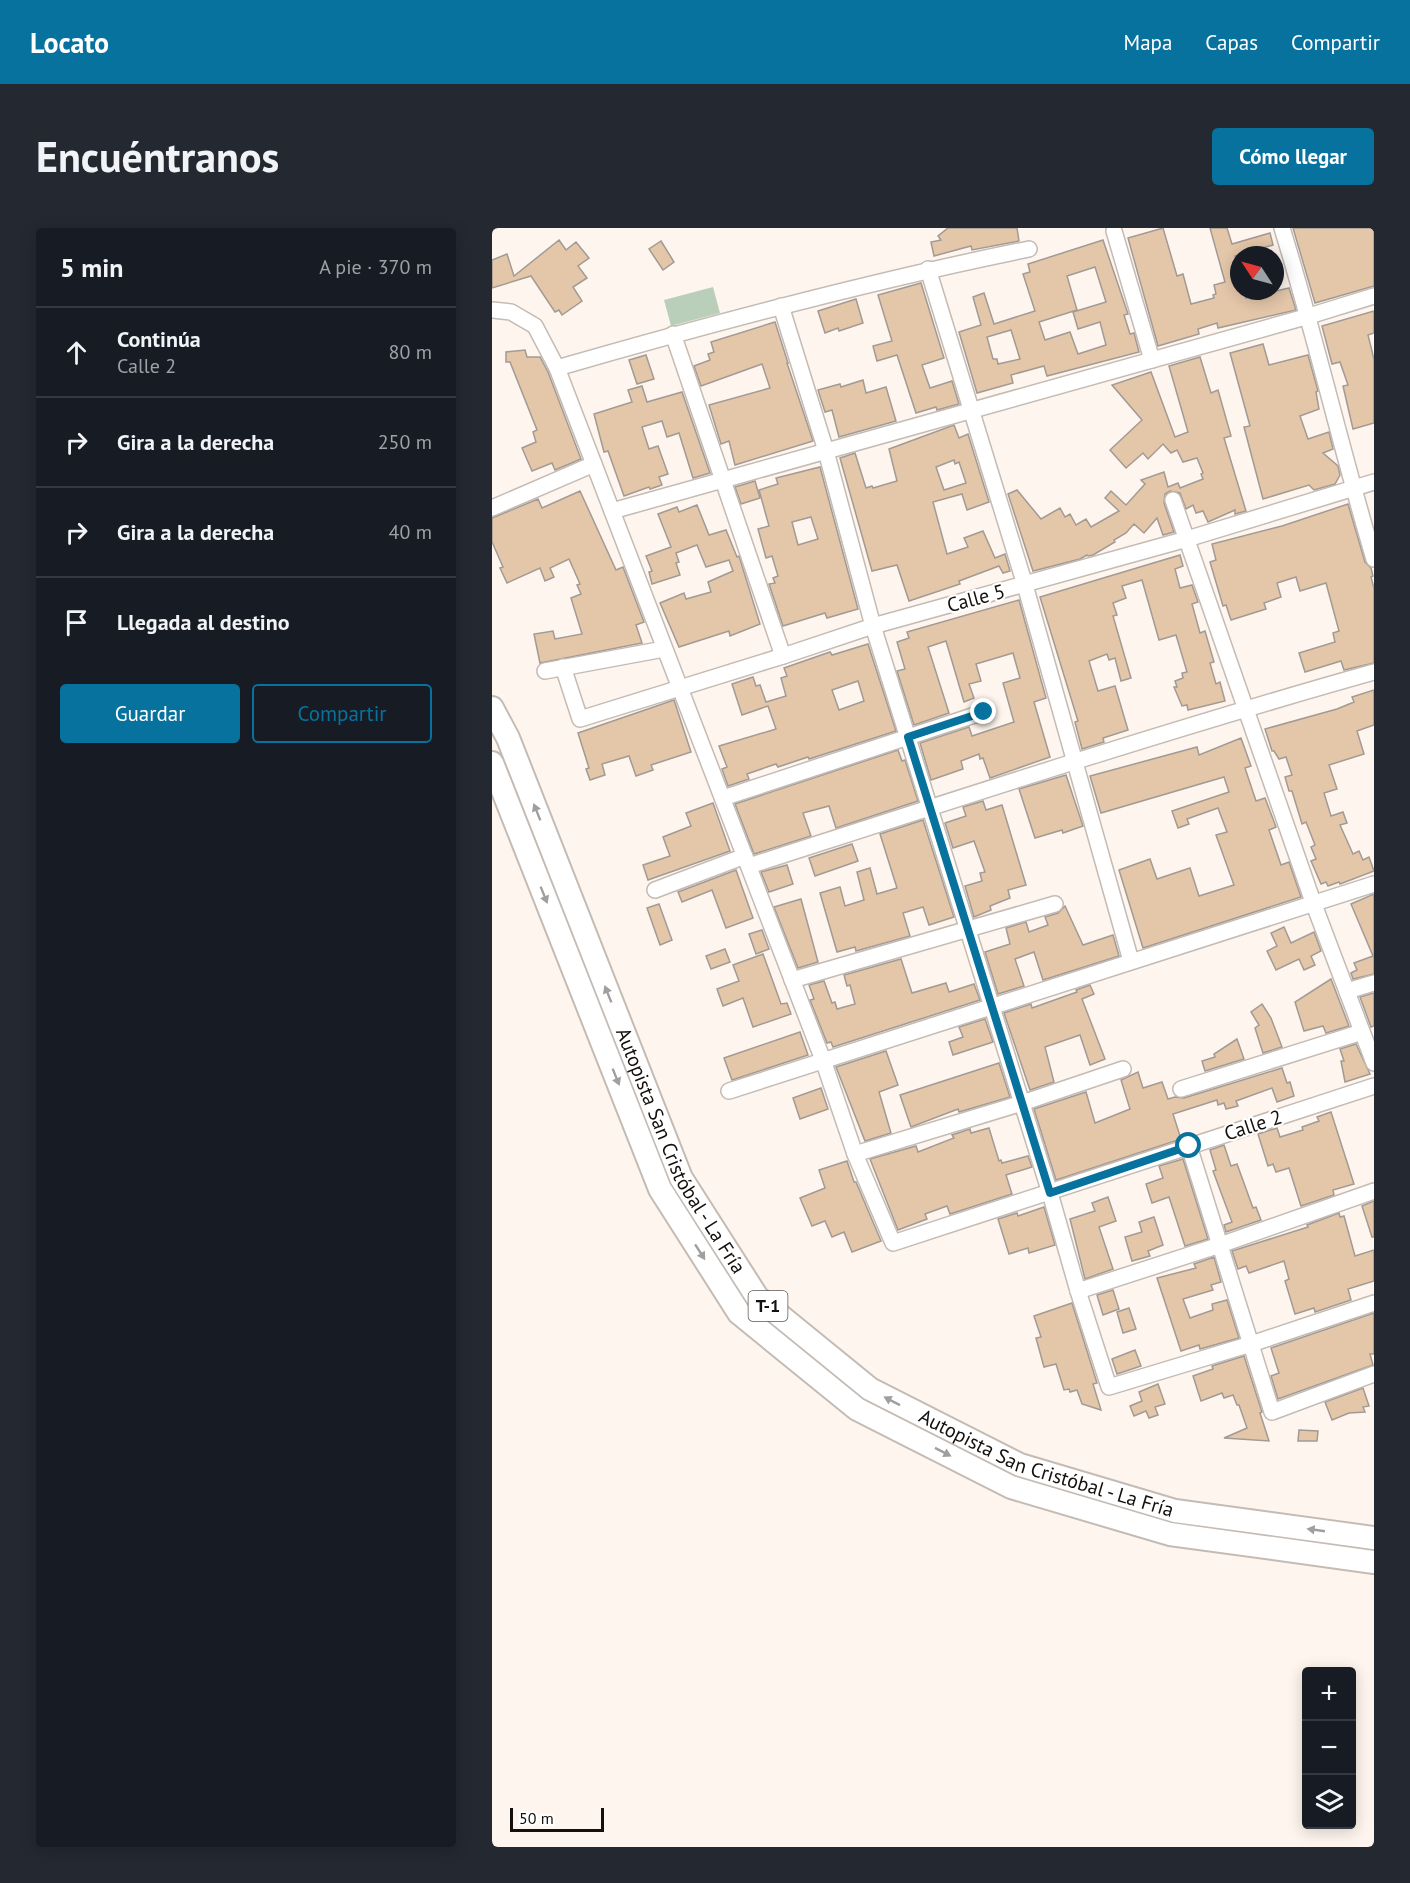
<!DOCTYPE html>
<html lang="es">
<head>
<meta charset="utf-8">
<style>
  body { margin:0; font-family:"PT Sans",sans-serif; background:#242831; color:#f1f3f6 }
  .controls { position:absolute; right:18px; bottom:18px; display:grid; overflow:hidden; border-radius:6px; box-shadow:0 3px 15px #0003 }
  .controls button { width:54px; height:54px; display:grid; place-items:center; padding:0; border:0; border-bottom:2px solid #363941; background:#171b24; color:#f1f3f6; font:30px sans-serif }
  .compass { position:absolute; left:738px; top:18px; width:54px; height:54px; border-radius:50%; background:#171b24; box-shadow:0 3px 15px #0003; rotate:306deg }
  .scale { position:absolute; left:18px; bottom:15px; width:94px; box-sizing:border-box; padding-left:6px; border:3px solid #13100d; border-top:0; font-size:16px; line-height:21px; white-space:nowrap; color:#13100d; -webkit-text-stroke:4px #fff; paint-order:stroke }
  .stop { position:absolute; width:18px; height:18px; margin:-14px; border:4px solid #08729e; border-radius:50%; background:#fff }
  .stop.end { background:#08729e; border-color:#fff; box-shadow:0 2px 6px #0008 }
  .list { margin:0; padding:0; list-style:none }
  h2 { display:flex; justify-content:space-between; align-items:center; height:78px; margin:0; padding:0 24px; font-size:26px }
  h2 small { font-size:20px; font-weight:400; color:#9ea1a6 }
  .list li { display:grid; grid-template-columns:39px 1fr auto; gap:18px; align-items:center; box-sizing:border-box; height:90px; padding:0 24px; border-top:2px solid #363941 }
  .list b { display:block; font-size:22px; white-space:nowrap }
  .list p { margin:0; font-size:20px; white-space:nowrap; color:#9ea1a6 }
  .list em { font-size:20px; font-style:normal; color:#9ea1a6 }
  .actions { display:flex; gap:12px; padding:18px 24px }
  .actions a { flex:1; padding:14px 0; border:2px solid #08729e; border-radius:6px; text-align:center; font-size:21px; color:#08729e }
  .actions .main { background:#08729e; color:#fff }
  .icon { flex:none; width:33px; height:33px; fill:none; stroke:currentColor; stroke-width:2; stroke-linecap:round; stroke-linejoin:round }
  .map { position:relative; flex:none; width:882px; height:1619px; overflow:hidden; border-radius:6px }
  header { display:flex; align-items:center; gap:36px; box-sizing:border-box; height:84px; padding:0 30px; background:#08729e; color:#fff }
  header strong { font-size:28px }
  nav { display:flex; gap:33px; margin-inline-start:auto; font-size:21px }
  .intro { display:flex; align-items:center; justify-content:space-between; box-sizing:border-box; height:144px; padding:0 36px }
  h1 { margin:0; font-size:42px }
  .button { padding:15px 27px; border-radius:6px; background:#08729e; color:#fff; font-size:21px; font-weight:700 }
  main { display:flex; gap:36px; padding:0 36px }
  aside { flex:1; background:#171b24; border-radius:6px; box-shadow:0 3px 15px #0003 }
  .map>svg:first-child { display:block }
  .green { fill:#bacfb9 }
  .building { fill:#e4c6a9; stroke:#a29a94; stroke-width:1.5; fill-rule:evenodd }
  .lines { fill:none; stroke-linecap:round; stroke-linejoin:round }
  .minor-casing { stroke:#c3bbb4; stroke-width:18 }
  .highway-casing { stroke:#c3bbb4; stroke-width:26 }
  .minor { stroke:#fff; stroke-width:15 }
  .highway { stroke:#fff; stroke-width:22 }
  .oneway { fill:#a19f9e }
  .route { stroke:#08729e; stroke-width:8 }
  .labels { text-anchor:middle; stroke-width:4.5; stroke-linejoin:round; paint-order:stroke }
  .shield { fill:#fff; stroke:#5a5856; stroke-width:1.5 }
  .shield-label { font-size:18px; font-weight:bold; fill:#13100d }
  .street-label { font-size:20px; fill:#13100d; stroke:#fff }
</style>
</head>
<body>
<header>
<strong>Locato</strong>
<nav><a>Mapa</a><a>Capas</a><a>Compartir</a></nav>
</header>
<div class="intro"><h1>Encuéntranos</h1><a class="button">Cómo llegar</a></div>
<main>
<aside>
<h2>5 min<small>A pie · 370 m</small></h2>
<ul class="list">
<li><svg class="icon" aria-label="ahead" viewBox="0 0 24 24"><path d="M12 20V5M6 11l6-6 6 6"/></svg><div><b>Continúa</b><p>Calle 2</p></div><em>80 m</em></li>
<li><svg class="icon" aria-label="right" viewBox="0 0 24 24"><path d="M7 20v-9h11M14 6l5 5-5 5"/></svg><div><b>Gira a la derecha</b></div><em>250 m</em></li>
<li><svg class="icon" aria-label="right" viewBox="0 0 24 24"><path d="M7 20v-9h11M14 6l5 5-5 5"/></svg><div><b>Gira a la derecha</b></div><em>40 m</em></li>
<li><svg class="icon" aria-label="arrive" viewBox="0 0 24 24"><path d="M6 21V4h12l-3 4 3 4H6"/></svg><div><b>Llegada al destino</b></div></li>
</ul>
<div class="actions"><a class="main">Guardar</a><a>Compartir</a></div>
</aside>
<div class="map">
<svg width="882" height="1619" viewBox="0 0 882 1619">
  <rect width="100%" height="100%" fill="#fef6ee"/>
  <path class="green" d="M221,59L228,85L179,98L172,72Z"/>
  <g class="building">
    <path d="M456,0H525L527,13L480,22L479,18L442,28L439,14L449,12L446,8Z"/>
    <path d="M671,0L685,48L691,46L699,76L722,70L721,67L724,66L722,57L733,54L718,0H735L740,16L778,5L781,17L743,28L747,44V63H752L754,70L797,60L804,82L726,100L725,95L706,101L707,106L666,118L636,10Z"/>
    <path d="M801,0H882V58L823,75Z"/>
    <path d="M67,12L74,22L84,14L97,30L86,38L95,50L81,59L90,73L70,87L67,82L63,84L39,48L0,60V32L15,26L22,48Z"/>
    <path d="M611,12L636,86L632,87L638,106L642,105L647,124L555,148L552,138L519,147L521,155L485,165L467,104L489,97L481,69L492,65L502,96L543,83L531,46L538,44L536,36ZM603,39L614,74L581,84L586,101L608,94L614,117L586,126L578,104L553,112L547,94L585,82L575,48ZM519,102L528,131L506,136L505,131H501L495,109Z"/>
    <path d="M169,13L182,34L171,42L157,21Z"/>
    <path d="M429,55L452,130L430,137L438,160L460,153L467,176L445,182L444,179L424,185L405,127L385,133L381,118L400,113L386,67Z"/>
    <path d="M364,71L371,95L347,103L346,100L333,105L326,83Z"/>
    <path d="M882,83V105L876,107L882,131V195L861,201L851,158L856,157L848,134L840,136L830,98Z"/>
    <path d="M283,94L296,135H295L321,213L243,237L237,213L229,216L217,177L278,160L270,136L209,158L202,138L218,132L216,126L222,124L219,114Z"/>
    <path d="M771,116L777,137L816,127L826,163L824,164L827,181L808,188L816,211L837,204L841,221L831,225L846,238L848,247L843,256L822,262L817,257L771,271L752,199L758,198L738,125Z"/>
    <path d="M33,122L35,129H48L56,144L89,231L63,242L60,235L40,243L30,220L44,214L41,204L45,202L18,134H14V124Z"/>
    <path d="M154,127L162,151L145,156L137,132Z"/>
    <path d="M708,129L719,165L726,162L739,208L732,210L754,283L743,286V282L716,294L711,283L704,285L701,277L694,281L688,265L678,263L673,266L672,275L682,304L671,307L665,290L652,305L642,296L634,305L622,312L623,314L601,327L596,328L595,327L588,331L541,343L516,266L525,262L549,291L568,280L573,289L578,286L584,297L594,291L599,299L627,283L613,270L619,263L634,277L653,256L649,252L672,244L676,259L686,255L688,260L711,251L709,246L711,245L705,230L691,234L685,222L679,225L671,216L656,231L651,225L634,240L618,222L650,192L620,157L659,144L683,209L696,204L677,138Z"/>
    <path d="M371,152L374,165L394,159L404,193L347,209L340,182L333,184L326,162L348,156L349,159Z"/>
    <path d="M150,158L155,174L190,164L218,245L201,250L187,205L175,209L170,193L150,199L157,221L166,218L176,246L167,249L170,257L158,261L157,259L132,268L116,223L112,224L102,186L140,174L136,162Z"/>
    <path d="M462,197L467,210L476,206L497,274L475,282L470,266L441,274L455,326L476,319L472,310L491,303L503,330L513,326L518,343L511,345L507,338L467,353L468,356L417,373L405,337L380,343L348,230L363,225L374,260L380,258L381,260L405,253L397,221ZM462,232L463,236L467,234L474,255L452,262L444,239Z"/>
    <path d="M328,239L366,381L335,390L333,385L291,398L277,356L283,355L281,350L286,348L280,328L274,330L266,301L277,298L267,262L286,256L284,250ZM319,289L326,311L306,317L300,294Z"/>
    <path d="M263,253L268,270L249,276L243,259Z"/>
    <path d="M88,263L124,342L131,339L152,394L144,397L150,415L48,435L42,406L61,403L63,411L90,406L79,370L89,366L85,357L88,356L77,331L58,340L62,349L53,353L48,340L15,355L8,340L11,339L0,314V290L46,271L50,280Z"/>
    <path d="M856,276L873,334L879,340L881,348L879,349L882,360V435L852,442L849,433L813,444L807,425L843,414L841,405L847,403L834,355L808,363L804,349L785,355L789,369L772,375L774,381L739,392L734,377L731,378L718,334L724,332L720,316L790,298Z"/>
    <path d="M205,277L217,307L234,302L245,329L247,328L268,396L238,408L237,403L187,419L168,375L192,365L194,371L219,364L216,354L241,343L237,332L214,339L205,317L184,325L187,334L184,335L188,347L160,356L157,344L160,343L154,328L179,319L166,286L185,279L187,284Z"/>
    <path d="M688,327L691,338L683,341L688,360L700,357L706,374L700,376L708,405L713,403L722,434L718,435L724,456L728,454L733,473L696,482L695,477L690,478L682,459H685L683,453L691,450L690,445L695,444L684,407L667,412L650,352L630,358L634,370L621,375L625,387L621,388L639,450L629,453L623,430L617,432L615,426L597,433L606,463L623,458L636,502L611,510L612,514L590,521L583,494L586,493L548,369Z"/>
    <path d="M527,372L554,470L542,474L558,529L498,550L491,530L488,531L487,526L469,533L471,541L439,552L428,515L477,499L480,508L522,494L511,455L528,450L521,425L484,436L489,453L477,456L482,470L472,474L454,413L436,419L457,485L422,497L405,443L413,441L405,414L417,410L415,404Z"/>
    <path d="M376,416L404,503L317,531L316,529L286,539L284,536L255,546L257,551L236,558L230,541L235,539L227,518L284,501L276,478L250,487L240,456L261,449L264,458L268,457L274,474L294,468L289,450L295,448L292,440L338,424L340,427ZM366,453L372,473L347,482L340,462Z"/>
    <path d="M882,462V497L865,503L872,526L837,537L845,561L832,565L839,588L851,584L855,595L848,597L861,626L867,623L871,632L877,629L882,643L848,656L847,654L836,658L834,654L829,656L819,633L824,631L819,619L823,617L814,594L810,596L800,563H797L793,549L800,547L794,529L787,531L782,523H780L773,501L845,481L862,474L860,469Z"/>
    <path d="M182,472L199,524L159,537L161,542L144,548L137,528L110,536L113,547L98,552L94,541L97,540L86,505Z"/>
    <path d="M749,510L759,538L753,540L764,573L773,570L784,599L777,602L789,637L797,634L809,669L651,720L627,642L658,631L665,651L698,640L707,668L742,657L724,607L735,604L726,580L695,591L697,596L686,600L680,583L737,564L732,549L609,585L598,548L705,519L707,527Z"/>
    <path d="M406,522L410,533L413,532L426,573L344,600L337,578L311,585L319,608L262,626L243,576Z"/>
    <path d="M574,547L591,598L571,605L570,602L543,610L527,561Z"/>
    <path d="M491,573L494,582L510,577L534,657L516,662L518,670L498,678L499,682L482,689L473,658L490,653L488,645L493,644L482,613L461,620L453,595L474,588L471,579Z"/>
    <path d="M221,575L238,623L156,652L151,637L178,628L171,609L199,598L194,585Z"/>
    <path d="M431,592L462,689L437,697L431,679L411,685L418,708L364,723L363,719L345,724L328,665L348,659L353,678L372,672L365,644L378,640L385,666L405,660L388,606Z"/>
    <path d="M360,616L366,633L323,648L317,630Z"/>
    <path d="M295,637L301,656L277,664L269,644Z"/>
    <path d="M244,642L261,690L234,700L220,662L190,674L186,664Z"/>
    <path d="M882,666V746L861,751L859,745L865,742L862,735L881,728L859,676Z"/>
    <path d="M309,671L326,734L306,740L282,679Z"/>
    <path d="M167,676L180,712L168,717L155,680Z"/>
    <path d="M573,678L591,717L621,707L627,728L551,752L542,724L523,731L532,758L506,766L493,724L518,716L514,700L534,694L537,704L556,697L553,689L566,685Z"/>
    <path d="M792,699L799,715L822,704L829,723L819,728L823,737L812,742L807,731L784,742L775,723L785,718L779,705Z"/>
    <path d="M270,702L277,721L264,726L257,706Z"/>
    <path d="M233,721L238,734L219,741L214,728Z"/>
    <path d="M271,726L289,776L295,775L299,786L261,799L251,770L231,778L225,761L247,753L241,737Z"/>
    <path d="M409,731L420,765L454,755L457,764L482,756L488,772L341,819L339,814L335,815L318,772L322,771L317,757L332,753L340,775L343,774L345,781L363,776L358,757L355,758L352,747Z"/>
    <path d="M839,751L857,798L834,805L831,798L812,803L803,774Z"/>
    <path d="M598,757L602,766L590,771L613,831L598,837L588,807L553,819L562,854L538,862L512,785L539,776L540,780L585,764L584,762Z"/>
    <path d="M882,765V798L879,799L868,769Z"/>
    <path d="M770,776L779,790L790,819L771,825L763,800L767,797L759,784Z"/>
    <path d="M493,791L501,814L461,827L457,814L471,809L467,799Z"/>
    <path d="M308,804L316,827L240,852L232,830Z"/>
    <path d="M745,811L752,831L713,843L710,833L723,829L722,826Z"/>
    <path d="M864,816L878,846L853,854L849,833H852L848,821Z"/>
    <path d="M394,823L406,857L387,864L399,905L373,913L344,839Z"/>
    <path d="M507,835L518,869L467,884L466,881L419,899L408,867Z"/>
    <path d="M790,840L795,855L798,854L802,868L785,874L780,860L744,873L746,878L734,881L732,875L726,877L725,872L681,886L689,911L564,952L542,881L594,864L603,895L638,881L629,852L646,844L651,860L670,854L676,871L683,869L692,870Z"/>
    <path d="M329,860L336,881L308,891L301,870Z"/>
    <path d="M839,884L862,956L841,962L842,967L809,978L797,940L784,944L781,936L776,938L766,906L785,900L788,909L811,902L810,899L827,893L825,889Z"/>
    <path d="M497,900L507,933L509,932L510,935L536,928L540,939L514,947L520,966L458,986L455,978L433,986L435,991L406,1002L378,931L424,918L426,924L462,910L460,907L478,901L479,905Z"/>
    <path d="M732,917L739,938L745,936L761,980L764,979L769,992L734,1004L732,997L740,994L721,943L724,942L718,922Z"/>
    <path d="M691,931L716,1011L693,1018L677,969L660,975L654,956L671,950L667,938Z"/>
    <path d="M355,933L362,954H364L389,1013L360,1024L352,1004L340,1009L333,993L320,998L308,970L333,960L327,942Z"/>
    <path d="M616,969L624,993L607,999L621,1041L593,1051L578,991L603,983L600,975Z"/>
    <path d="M882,973V1009H880L870,978Z"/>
    <path d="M552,979L563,1017L537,1025L536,1020L517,1026L506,991L525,985L526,988Z"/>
    <path d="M847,985L848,989L852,988L863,1028L882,1022V1053L856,1061L859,1072L823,1084L822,1080L803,1086L793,1053L797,1051L792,1033L757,1045L754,1038L746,1041L740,1023L816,999L815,997Z"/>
    <path d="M662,989L671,1017L656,1023L658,1028L640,1033L633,1009L650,1004L647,994Z"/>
    <path d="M722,1029L729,1054L719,1057L721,1062L691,1071L698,1090L721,1082L720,1076L735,1072L747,1110L708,1121L707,1117L689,1123L665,1050L704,1040L702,1036Z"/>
    <path d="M621,1062L627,1081L611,1087L605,1067Z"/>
    <path d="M580,1075L605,1155L601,1156L609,1182L590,1176L585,1162L578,1164L577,1161L572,1162L564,1136L552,1139L544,1110L549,1109L542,1088Z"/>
    <path d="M637,1080L644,1101L631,1105L625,1084Z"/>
    <path d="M882,1085V1126H878L881,1137L786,1171L779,1148L787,1145L779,1120Z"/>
    <path d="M643,1122L649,1138L625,1146L620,1131Z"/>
    <path d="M752,1128L770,1184L768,1185L777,1213L732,1210L755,1200L747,1177H745L741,1167L732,1170L730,1165L709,1173L701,1148L721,1141L720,1138Z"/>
    <path d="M666,1156L673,1176L663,1179L666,1187L657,1190L654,1183L642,1188L638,1178L650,1173L647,1164Z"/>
    <path d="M871,1160L877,1178L871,1179L873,1184L857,1185L840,1192L833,1174Z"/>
    <path d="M807,1202L826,1203L825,1213H806Z"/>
  </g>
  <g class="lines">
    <defs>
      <g id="minor">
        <path d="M790,0C824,110 849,221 882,331"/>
        <path d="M622,3L660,132"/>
        <path d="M436,41L533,357L639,733"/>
        <path d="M289,78L334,223L381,398L558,965L586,1063L617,1159L759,1116L882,1075"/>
        <path d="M0,82L19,84L43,98L65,140L331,832L363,926L401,1015L882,858"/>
        <path d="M181,106L291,428"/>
        <path d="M65,140C221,95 378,53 537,21"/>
        <path d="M681,272L821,674L882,835"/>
        <path d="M0,280L102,236"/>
        <path d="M120,283L817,88L882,68"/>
        <path d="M71,439L88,491L291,428L381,398L695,311L882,254"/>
        <path d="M53,443L172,421"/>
        <path d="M231,570L492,484"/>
        <path d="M257,638C465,571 672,503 882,444"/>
        <path d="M163,662L253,628"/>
        <path d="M300,752L563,676"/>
        <path d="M855,763L882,755"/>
        <path d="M689,861L870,804"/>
        <path d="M237,863L882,656"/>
        <path d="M697,918L780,1184L882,1146"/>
        <path d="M363,926L530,875L631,841"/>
        <path d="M586,1063L728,1017L882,963"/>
      </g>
      <g id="highway">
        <path id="s1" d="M0,480L16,510L189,950L265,1069L378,1161L528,1237L683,1283L882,1310"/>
        <path d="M0,535L168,961L247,1085L365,1181L519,1259L678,1306L882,1334"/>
      </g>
    </defs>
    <use href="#minor" class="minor-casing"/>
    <use href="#highway" class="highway-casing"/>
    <use href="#minor" class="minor"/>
    <use href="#highway" class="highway"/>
  </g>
  <defs><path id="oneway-solid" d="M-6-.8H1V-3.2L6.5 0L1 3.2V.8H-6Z" transform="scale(1.5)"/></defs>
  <g class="oneway">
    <use href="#oneway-solid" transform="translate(45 584) rotate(-112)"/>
    <use href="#oneway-solid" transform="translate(52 667) rotate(68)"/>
    <use href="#oneway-solid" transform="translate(116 766) rotate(-112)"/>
    <use href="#oneway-solid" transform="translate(124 849) rotate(68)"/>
    <use href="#oneway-solid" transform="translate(208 1024) rotate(57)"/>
    <use href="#oneway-solid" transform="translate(400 1173) rotate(-153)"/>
    <use href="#oneway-solid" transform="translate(451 1224) rotate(27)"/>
    <use href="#oneway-solid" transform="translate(824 1302) rotate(-172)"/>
  </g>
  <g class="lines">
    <path class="route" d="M492,484L416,509L558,965L697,918"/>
  </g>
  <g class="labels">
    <rect class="shield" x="256.5" y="1063" width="39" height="30" rx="4.5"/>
    <g class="shield-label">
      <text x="276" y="1084">T-1</text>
    </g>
    <g class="street-label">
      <text transform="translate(484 370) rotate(-15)" y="7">Calle 5</text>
      <text transform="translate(761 897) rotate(-18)" y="7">Calle 2</text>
      <text dy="7" stroke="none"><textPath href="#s1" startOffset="482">Autopista San Cristóbal - La Fría</textPath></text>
      <text dy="7" stroke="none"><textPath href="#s1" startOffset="986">Autopista San Cristóbal - La Fría</textPath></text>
    </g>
  </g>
</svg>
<div class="controls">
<button>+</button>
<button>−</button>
<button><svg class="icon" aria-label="layers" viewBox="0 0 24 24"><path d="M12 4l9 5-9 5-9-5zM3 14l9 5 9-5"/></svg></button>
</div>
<svg class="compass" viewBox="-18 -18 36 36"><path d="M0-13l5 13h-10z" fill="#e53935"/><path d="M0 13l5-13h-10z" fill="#9ea1a6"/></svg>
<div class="scale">50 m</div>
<div class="stop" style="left:697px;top:918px"></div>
<div class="stop end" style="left:492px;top:484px"></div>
</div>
</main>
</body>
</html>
